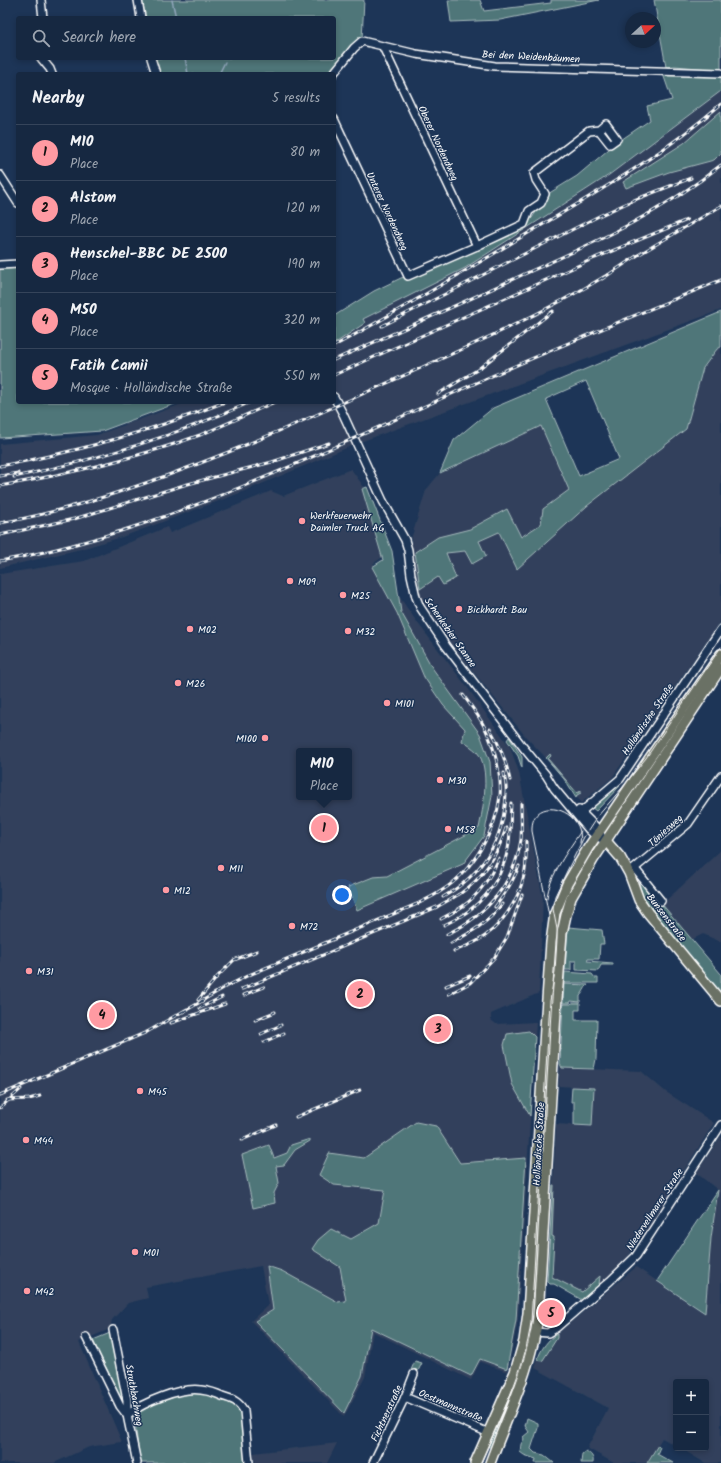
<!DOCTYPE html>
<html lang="en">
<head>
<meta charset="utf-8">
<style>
  body { margin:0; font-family:Kalam,sans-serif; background:#23344c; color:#f1f3f6 }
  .controls { position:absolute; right:12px; bottom:12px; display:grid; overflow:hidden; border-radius:4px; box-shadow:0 2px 6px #0003 }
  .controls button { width:36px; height:36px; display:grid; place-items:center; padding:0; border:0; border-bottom:1px solid #35445a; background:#162841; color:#f1f3f6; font:20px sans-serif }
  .compass { position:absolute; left:625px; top:12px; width:36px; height:36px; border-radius:50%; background:#162841; box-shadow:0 2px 6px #0003; rotate:69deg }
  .you { position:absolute; left:342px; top:895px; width:14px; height:14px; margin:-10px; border:3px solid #fff; border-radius:50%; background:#1a73e8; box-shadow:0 0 0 6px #1a73e833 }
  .badge { display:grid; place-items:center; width:26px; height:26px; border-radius:50%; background:#ff9aa2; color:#111; font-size:13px; font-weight:700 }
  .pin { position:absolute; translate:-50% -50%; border:2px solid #fff; box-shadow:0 1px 4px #0006 }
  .popup { position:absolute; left:296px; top:748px; width:56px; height:52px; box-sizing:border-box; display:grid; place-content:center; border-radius:4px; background:#162841; filter:drop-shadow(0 1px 3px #0005); font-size:13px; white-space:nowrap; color:#9ea6b1 }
  .popup b { font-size:15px; color:#f1f3f6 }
  .popup::after { content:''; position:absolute; left:50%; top:100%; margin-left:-8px; border:8px solid transparent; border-top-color:#162841 }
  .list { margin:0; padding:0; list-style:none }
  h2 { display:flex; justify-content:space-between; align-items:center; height:52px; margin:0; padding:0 16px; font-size:17px }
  h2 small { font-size:13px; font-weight:400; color:#9ea6b1 }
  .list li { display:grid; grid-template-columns:26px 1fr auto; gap:12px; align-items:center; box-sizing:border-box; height:56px; padding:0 16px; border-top:1px solid #35445a }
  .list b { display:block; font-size:15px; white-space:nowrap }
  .list p { margin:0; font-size:13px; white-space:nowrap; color:#9ea6b1 }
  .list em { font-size:13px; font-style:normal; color:#9ea6b1 }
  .icon { flex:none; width:22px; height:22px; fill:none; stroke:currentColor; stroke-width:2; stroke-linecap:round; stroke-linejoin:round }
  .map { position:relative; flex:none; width:721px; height:1463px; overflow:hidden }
  .search { position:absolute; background:#162841; box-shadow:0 2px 6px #0003; left:16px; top:16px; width:320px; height:44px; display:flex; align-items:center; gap:10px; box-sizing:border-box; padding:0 14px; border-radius:4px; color:#9ea6b1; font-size:15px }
  .panel { position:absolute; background:#162841; box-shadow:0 2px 6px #0003; left:16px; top:72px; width:320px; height:332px; border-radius:4px }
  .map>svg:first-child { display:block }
  .built { fill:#30415c; fill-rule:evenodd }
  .green { fill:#4f7679; stroke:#a7babc; fill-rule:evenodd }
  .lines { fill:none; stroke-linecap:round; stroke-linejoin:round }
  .stream { stroke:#92a7bd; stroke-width:1.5 }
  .minor-casing { stroke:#fff; stroke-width:10 }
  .major-casing { stroke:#fff; stroke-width:12 }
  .minor { stroke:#1d3557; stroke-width:7 }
  .major { stroke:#6b7165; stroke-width:9 }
  .tram { stroke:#fff; stroke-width:1 }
  .rail-casing { stroke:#fff; stroke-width:3 }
  .rail { stroke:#1d3557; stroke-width:1.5; stroke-dasharray:4.5; stroke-linecap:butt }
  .poi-dot { fill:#ff9aa2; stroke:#1d3557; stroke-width:1.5 }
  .labels { text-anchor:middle; stroke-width:3; stroke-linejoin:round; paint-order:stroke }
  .street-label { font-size:10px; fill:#fff; stroke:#1d3557 }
  .poi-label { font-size:10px; fill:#fff; stroke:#1d3557; text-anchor:start }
</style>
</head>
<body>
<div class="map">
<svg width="721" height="1463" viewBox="0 0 721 1463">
  <rect width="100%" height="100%" fill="#1d3557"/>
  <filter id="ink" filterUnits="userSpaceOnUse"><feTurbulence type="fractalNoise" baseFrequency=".025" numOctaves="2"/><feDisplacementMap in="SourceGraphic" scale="8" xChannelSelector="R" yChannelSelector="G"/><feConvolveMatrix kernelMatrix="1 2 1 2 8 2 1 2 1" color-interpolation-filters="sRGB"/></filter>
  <g filter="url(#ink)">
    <g class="built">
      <path d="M721,91V310L363,441L240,493L122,537L81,549L0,568V444L97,435L187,402H334V342L365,323L363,319L465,268L609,175Z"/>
      <path d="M721,347V620L612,778L581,803L564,779L546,758L526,737L450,643L423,603L416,586L411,539L426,490L440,473L549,422L587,505L686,429L703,368L717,349Z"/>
      <path d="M351,469L364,487L384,556L373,564L380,569L417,622L467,687L510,747L519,772L539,878L543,899L539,993L491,1014V1020L496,1024L536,1022L518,1319L507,1372L480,1362L471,1380L373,1332L365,1377L344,1417L251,1321L268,1305L261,1266L146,1287L148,1298L128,1303L112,1320L110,1329L79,1342L122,1442L89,1447L54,1463H0V574L84,561L167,527L170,533L271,491L283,496ZM299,751H349V797H299Z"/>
      <path d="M721,850V942L703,934L691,940L662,904Z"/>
      <path d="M560,1064L562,1068L641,1071L666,1092L714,1123L649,1227L625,1261L582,1300L548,1281L556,1124L591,1126L594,1088L558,1086Z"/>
      <path d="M721,1136V1463H705L680,1448H706V1382H676V1446L662,1438L647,1463H614L587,1448L608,1408L535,1368L539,1354L551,1339L636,1267L705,1313L711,1238L718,1190L696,1173Z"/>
      <path d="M337,1443L327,1463H255L253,1453Z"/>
    </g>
    <g class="green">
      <path d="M142,0H364L362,39L331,74H159L154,58H334V18H146Z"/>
      <path d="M448,0H480L484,11L551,3V0H599L500,20L451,22Z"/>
      <path d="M654,0H721V70L675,66L666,67Z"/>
      <path d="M662,71L721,73V91L609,175L465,268L363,319L365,323L334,344V316L374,291L401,278L409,276L443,261L478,250L523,225L532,218L543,201L551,192L577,176L615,144L650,120L647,106L672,100Z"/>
      <path d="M721,111V153L714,160L669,172L626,188L623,182L684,143Z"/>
      <path d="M18,267V402H180L102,431L0,438V268Z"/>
      <path d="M721,312V347L717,349L703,368L686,429L587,506L517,569L499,532L479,541L486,556L472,564L465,551L446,553L456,578L443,585L438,577L420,589L415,552L438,537L470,529L507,509L521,537L541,524L543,509L569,490L541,426L440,473L454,440L493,408ZM586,381L619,459L579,476L546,399Z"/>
      <path d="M367,487L392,551L401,612L433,669L480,734L490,762L492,796L484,836L463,864L357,910L348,887L373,877L387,876L479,828C483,809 491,768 477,752C473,748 467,744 462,741L465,729L443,705L424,677L397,613L372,567L383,560L362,489Z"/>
      <path d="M509,737L522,757V768L518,756L507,740Z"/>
      <path d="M550,754L551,756L548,759L577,793L581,791V793L577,795L576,798L564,779L546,758Z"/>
      <path d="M619,785L620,786L596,811L591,807Z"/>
      <path d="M639,877L721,974V996L657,918L644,900L640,887Z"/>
      <path d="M565,901L560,926L556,978L552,977L555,923Z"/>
      <path d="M568,927L602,930L604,944H600L599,959H588L587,961L613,963V965H601L598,971L576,970V961H571V970H565Z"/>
      <path d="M565,972L592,974L595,978H598V983H564Z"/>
      <path d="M564,984L588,985C584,988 584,992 580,996V1002L571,1001L570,1003H563Z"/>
      <path d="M572,1003H580V1010H575V1020H597L596,1059L594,1069L562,1068L560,1064L563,1004H571Z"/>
      <path d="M548,1027H552L536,1315L528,1355L491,1448L488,1446L508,1397L524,1352Z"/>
      <path d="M529,1031L535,1037L530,1116L512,1084L504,1045L507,1034Z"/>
      <path d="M572,1087L594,1088L592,1126L574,1125V1102H571Z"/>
      <path d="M416,1122L436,1126L460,1163L526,1158L516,1320L507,1369L480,1359L471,1376L371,1328L362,1376L344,1413L255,1321L273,1310L267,1266L282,1271L338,1302L346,1301L340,1267L312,1249L318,1240L331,1229L351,1239L379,1223L385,1190L334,1185L319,1175L329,1153L364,1158Z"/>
      <path d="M310,1139V1141L295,1150L284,1165L276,1166L279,1183L274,1193L275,1203L253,1208L242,1155L269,1145L274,1158L287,1153L291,1145Z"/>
      <path d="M553,1185H554L552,1236L554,1237L552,1277L582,1292L600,1276L599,1285L582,1300L554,1284H550L547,1281Z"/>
      <path d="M718,1190L711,1238L705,1313L657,1281Z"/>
      <path d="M110,1333L125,1401V1403L123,1404L93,1340Z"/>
      <path d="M557,1334V1338L543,1360L541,1361L538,1359C540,1350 549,1338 557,1334Z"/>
      <path d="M415,1361L422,1363L417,1373L411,1370Z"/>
      <path d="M201,1392L222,1398L238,1405L241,1415L246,1463H140L135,1422V1415C151,1401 180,1393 201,1392Z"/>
      <path d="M527,1418L538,1423V1428L531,1449L535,1453L544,1455L554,1463H535L536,1459L524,1455L520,1452L521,1444L524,1439L523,1437L529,1432L525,1426Z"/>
      <path d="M658,1445L660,1447L657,1454L673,1463H647Z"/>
      <path d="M586,1451C591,1454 594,1457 593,1463H581L582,1454Z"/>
    </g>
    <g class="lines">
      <g class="stream">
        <path d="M172,0L176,18"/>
        <path d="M185,58L188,74"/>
        <path d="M219,74L225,62"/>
      </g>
      <defs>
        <g id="minor">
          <path d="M41,0L43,18"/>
          <path d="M138,0L141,18"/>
          <path d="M41,58L50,69L52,74"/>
          <path d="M151,58L156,74"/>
          <path d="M333,74L354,48L362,41L416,54L495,66L721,73"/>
          <path d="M334,119L408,276L477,246L383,47"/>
          <path d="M0,175L18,203"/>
          <path d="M477,246L524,224L529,211L541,203L545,194L536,180L534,173L589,131L599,130L606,124L617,139L610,144L599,130"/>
          <path d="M0,265L18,264"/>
          <path d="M334,397L343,414L383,501L405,540L408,550L411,575L416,597L420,607L446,646L523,747L546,775L554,788L589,830L596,836L606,841"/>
          <path d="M579,810L595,826L601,835"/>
          <path d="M581,812L620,779L721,629"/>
          <path d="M635,869L661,901"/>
          <path d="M629,873L688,824L721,776"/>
          <path d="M113,1330L127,1400V1415L137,1463"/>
          <path d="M536,1332L548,1333L556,1328L610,1281L636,1256L721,1125"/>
          <path d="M86,1337L120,1406L127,1415"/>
          <path d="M405,1397L489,1433"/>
          <path d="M127,1415C144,1402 180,1387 201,1390C209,1391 216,1393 222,1396C232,1399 239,1401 244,1411L249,1463"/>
          <path d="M373,1463L405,1397L414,1374"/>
        </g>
        <g id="major">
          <path d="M606,841L620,857L629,873L639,900L648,913L721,1001"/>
          <path d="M475,1463L515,1372L524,1341L528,1313L545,1028L551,942L555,913L567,884L588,848L721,654"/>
          <path d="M490,1463C508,1414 531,1369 538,1317L556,1012L562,933L566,915L571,898L593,860L721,668"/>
        </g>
      </defs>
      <use href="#minor" class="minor-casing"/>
      <use href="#major" class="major-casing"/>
      <use href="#minor" class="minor"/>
      <use href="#major" class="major"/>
      <g class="tram">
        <path d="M547,898C549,876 569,849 581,831"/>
        <path d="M549,916L532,831C530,793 587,808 580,843"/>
        <path d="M481,1463C500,1417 525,1371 531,1322L550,1001L555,971L557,939V929L553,909L555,896L567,871L584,837L597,817L622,788L646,758L721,647"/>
      </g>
      <defs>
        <g id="rail">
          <path d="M602,279L638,255L721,206"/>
          <path d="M382,326L601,215L634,200L691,178"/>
          <path d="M334,346C401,310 465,271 530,232C596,193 663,155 721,104"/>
          <path d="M334,360C397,332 460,304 522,275C594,243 660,214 721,165"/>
          <path d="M334,375L595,258L687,220"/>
          <path d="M438,394L477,370L553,311"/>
          <path d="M0,466C77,452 151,431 225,402"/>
          <path d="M0,476L18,473"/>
          <path d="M14,477C96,460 175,436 251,402"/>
          <path d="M0,486C68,474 135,459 200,435C225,425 250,413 275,402"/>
          <path d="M0,523C47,515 93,501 137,486C220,458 299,423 378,387C456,352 534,319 607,275"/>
          <path d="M0,535L74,519L184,485L272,462L329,443"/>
          <path d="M0,561C154,534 303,461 445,397C536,355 629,318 721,280"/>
          <path d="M490,729C500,745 506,761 510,780"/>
          <path d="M443,897C483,874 504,840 506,794C507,787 505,780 504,773"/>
          <path d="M495,907C505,894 513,882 519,866"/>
          <path d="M441,919C448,915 456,911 463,906C479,895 491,876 499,858"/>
          <path d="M444,925C478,910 500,886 508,849C511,834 510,818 511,803"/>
          <path d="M447,934C486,916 514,884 521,840C522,828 521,816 521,803"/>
          <path d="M451,943C470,933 490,922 502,904"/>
          <path d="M454,951C462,948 470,945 477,941C500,929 519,900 524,875C527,863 526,852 526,841"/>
          <path d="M446,986L470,976"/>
          <path d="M242,989L437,907C445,902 453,898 461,893C483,878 498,854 506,828"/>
          <path d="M449,994L470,983L494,958L507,937L522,895"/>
          <path d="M244,995L264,987"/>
          <path d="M198,1000L218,976L234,960L257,951"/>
          <path d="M200,1002L227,986L249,975L417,904C425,900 434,896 441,891C472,872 496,831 500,796C502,775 494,746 485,728C479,716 471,706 463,695"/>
          <path d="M200,1008L222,997"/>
          <path d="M183,1012L204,1000"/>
          <path d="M255,1020L275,1012"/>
          <path d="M171,1023L225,1004"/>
          <path d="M261,1034L281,1025"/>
          <path d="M264,1042L284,1033"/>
          <path d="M0,1095L147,1032L187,1009"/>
          <path d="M7,1100L29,1099L40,1096"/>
          <path d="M0,1108L21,1089"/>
          <path d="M296,1117L360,1090"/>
          <path d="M242,1140L276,1125"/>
        </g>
      </defs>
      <use href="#rail" class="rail-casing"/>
      <use href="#rail" class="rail"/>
    </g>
  </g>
  <g class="poi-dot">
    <circle cx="302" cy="521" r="4"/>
    <circle cx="290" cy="581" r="4"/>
    <circle cx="343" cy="595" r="4"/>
    <circle cx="459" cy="609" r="4"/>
    <circle cx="190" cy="629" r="4"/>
    <circle cx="348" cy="631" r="4"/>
    <circle cx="178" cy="683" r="4"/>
    <circle cx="387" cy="703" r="4"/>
    <circle cx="265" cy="738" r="4"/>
    <circle cx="440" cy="780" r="4"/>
    <circle cx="448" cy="829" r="4"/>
    <circle cx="221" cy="868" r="4"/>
    <circle cx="166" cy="890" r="4"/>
    <circle cx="292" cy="926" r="4"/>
    <circle cx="29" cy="971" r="4"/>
    <circle cx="140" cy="1091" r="4"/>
    <circle cx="26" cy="1140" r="4"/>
    <circle cx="135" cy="1252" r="4"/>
    <circle cx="27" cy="1291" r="4"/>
  </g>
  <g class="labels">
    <g class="street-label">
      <text transform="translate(531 56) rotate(3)" y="4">Bei den Weidenbäumen</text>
      <text transform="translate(439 143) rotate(65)" y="4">Oberer Nordendweg</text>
      <text transform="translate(388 211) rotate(65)" y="4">Unterer Nordendweg</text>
      <text transform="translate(451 632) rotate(55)" y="4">Schenkebier Stanne</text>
      <text transform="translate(647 719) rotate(-56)" y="4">Holländische Straße</text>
      <text transform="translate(665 830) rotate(-42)" y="4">Töniesweg</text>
      <text transform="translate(667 917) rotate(52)" y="4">Bunsenstraße</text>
      <text transform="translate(538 1144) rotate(-87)" y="4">Holländische Straße</text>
      <text transform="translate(654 1209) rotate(-57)" y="4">Niedervellmarer Straße</text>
      <text transform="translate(135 1395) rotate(80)" y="4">Struthbachweg</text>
      <text transform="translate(451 1405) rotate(23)" y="4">Oestmannstraße</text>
      <text transform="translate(386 1413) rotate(-65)" y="4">Fichtnerstraße</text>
    </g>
    <g class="poi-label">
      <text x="310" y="519">Werkfeuerwehr<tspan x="310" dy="12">Daimler Truck AG</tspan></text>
      <text x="298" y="585">M09</text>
      <text x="351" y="599">M25</text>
      <text x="467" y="613">Bickhardt Bau</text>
      <text x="198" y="633">M02</text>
      <text x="356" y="635">M32</text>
      <text x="186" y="687">M26</text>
      <text x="395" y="707">M101</text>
      <text x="257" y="742" text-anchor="end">M100</text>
      <text x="448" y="784">M30</text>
      <text x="456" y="833">M58</text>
      <text x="229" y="872">M11</text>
      <text x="174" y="894">M12</text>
      <text x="300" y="930">M72</text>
      <text x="37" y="975">M31</text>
      <text x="148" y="1095">M45</text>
      <text x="34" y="1144">M44</text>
      <text x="143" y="1256">M01</text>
      <text x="35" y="1295">M42</text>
    </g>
  </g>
</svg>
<div class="controls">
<button>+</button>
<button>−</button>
</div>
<svg class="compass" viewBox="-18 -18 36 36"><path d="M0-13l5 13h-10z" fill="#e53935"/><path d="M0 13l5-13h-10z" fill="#9ea6b1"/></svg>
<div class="you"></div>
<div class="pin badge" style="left:324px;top:828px">1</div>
<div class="popup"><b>M10</b>Place</div>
<div class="pin badge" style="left:360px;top:994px">2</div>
<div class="pin badge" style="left:438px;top:1029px">3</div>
<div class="pin badge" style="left:102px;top:1015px">4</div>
<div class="pin badge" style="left:551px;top:1313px">5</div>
<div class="search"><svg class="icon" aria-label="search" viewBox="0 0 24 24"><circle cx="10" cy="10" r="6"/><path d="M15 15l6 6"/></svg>Search here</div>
<section class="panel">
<h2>Nearby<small>5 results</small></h2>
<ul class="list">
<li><span class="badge">1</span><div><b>M10</b><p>Place</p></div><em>80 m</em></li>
<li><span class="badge">2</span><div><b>Alstom</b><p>Place</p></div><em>120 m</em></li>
<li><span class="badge">3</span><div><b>Henschel-BBC DE 2500</b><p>Place</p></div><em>190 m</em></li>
<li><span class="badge">4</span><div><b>M50</b><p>Place</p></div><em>320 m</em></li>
<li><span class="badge">5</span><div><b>Fatih Camii</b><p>Mosque · Holländische Straße</p></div><em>550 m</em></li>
</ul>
</section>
</div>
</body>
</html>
